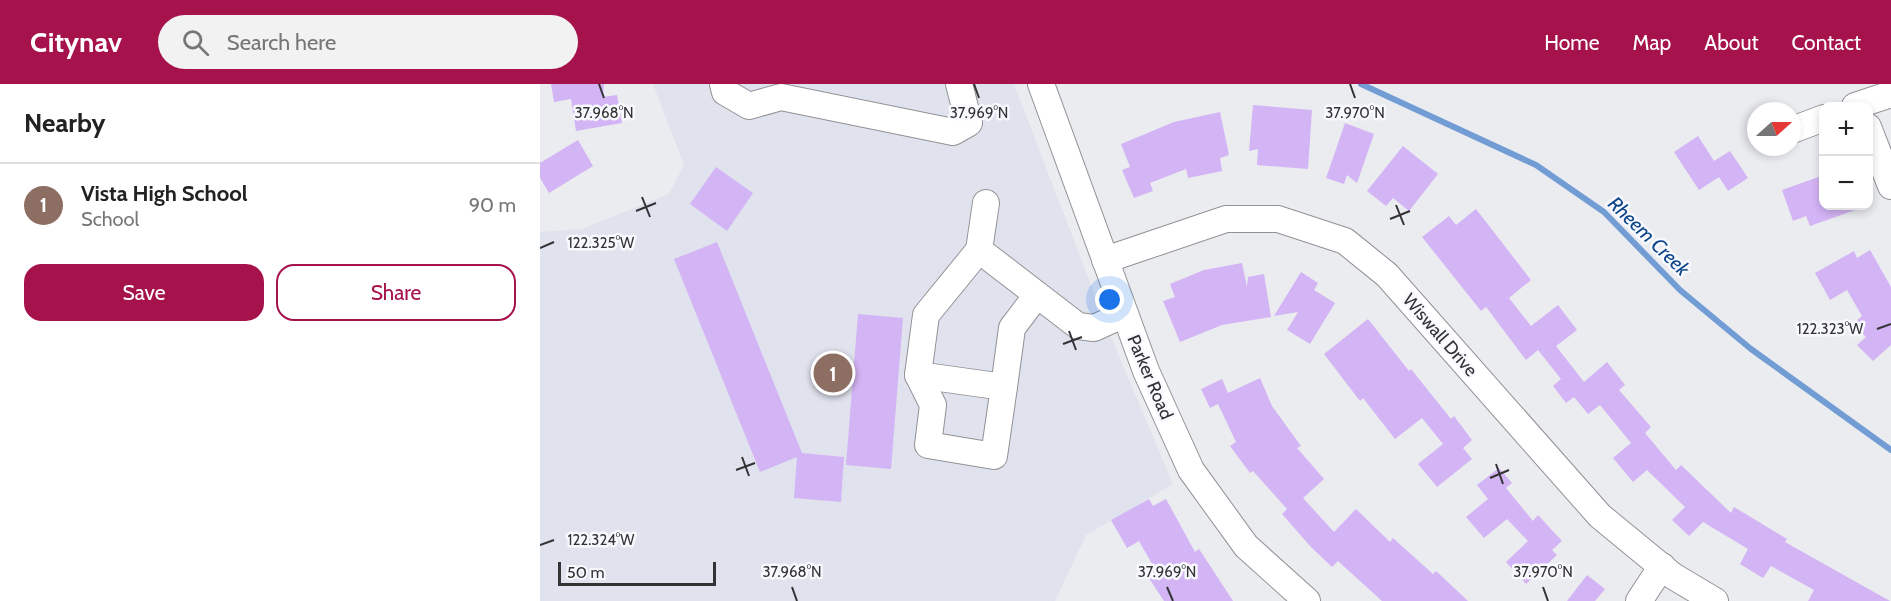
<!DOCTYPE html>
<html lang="en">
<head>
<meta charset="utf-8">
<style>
  body { margin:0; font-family:Cabin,sans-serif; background:#f2f2f2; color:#222 }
  .controls { position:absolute; right:18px; top:18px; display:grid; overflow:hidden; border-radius:12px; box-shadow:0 3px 9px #0003 }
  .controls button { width:54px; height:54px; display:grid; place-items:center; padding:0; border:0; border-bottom:2px solid #e0e0e0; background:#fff; color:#222; font:30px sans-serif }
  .compass { position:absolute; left:1207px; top:18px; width:54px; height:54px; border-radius:50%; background:#fff; box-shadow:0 3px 9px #0003; rotate:69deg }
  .scale { position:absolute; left:18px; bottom:15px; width:158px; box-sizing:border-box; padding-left:6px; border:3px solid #333335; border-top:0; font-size:16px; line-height:21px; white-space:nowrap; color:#333335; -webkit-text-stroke:4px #f8f9fe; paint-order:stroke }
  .you { position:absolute; left:570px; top:216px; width:21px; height:21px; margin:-15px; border:4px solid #fff; border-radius:50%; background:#1a73e8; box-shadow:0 0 0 9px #1a73e833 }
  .badge { display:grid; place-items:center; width:39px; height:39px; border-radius:50%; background:#a6124b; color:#fff; font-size:20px; font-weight:700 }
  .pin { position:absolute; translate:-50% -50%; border:3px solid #fff; box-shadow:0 2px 6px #0006 }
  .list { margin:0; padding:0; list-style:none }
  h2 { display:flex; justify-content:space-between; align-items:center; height:78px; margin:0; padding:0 24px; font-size:26px }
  h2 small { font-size:20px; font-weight:400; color:#767676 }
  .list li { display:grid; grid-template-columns:39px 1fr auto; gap:18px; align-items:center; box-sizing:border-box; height:84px; padding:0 24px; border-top:2px solid #e0e0e0 }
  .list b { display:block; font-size:22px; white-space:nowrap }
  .list p { margin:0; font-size:20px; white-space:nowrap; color:#767676 }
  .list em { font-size:20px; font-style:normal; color:#767676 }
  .actions { display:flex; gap:12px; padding:18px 24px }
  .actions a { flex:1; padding:14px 0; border:2px solid #a6124b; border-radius:18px; text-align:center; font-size:21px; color:#a6124b }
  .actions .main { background:#a6124b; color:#fff }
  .icon { flex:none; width:33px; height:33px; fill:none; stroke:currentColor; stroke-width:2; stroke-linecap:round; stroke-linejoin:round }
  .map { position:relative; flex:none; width:1351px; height:517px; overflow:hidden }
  header { display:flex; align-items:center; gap:36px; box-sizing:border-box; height:84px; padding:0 30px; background:#a6124b; color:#fff }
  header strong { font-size:28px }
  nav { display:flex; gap:33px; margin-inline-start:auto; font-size:21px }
  .search { width:420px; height:54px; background:#f2f2f2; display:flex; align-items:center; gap:15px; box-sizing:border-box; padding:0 21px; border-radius:33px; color:#767676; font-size:22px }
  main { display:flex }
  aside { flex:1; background:#fff }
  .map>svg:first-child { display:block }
  .built { fill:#e0e2ee }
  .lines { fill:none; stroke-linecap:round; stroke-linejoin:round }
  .stream { stroke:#729cd4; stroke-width:6 }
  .building { fill:#d3b4f5 }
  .minor-casing { stroke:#919296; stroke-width:28 }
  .minor { stroke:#fff; stroke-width:26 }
  .ticks { fill:none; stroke:#333335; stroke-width:2 }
  .labels { text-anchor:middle; stroke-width:5; stroke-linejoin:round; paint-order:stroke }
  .street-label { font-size:18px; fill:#333335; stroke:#f8f9fe }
  .water-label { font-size:20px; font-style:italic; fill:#0c4589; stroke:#f8f9fe }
  .ticks-label { font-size:15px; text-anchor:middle; fill:#333335; stroke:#f8f9fe; stroke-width:5; stroke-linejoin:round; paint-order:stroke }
</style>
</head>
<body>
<header>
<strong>Citynav</strong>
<div class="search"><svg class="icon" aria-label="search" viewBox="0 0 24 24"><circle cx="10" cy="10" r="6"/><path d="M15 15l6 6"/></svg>Search here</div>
<nav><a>Home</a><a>Map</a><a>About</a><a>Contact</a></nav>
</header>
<main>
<aside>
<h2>Nearby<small></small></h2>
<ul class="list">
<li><span class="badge" style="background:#8d6e63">1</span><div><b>Vista High School</b><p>School</p></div><em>90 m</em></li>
</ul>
<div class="actions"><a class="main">Save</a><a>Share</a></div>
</aside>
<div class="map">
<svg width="1351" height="517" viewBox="0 0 1351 517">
  <rect width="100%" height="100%" fill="#ebecf0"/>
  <path class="built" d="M113,0H474L571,253L633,400L546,451L515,517H0V148L41,145L129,110L144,81Z"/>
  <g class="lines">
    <path class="stream" d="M821,0L996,81L1064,128L1140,206L1211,265L1351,366"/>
  </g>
  <g class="building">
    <path d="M11,0H64L63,13L77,11L82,39L36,47L31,15L14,18Z"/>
    <path d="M713,21L772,26L768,85L717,81L718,65L709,67Z"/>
    <path d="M680,28L689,71L680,74L682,87L648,94L646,85L610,99L613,107L594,114L582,86L590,83L581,60L634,38Z"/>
    <path d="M805,39L834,50L817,99L807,91L804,100L786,94Z"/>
    <path d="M1158,52L1174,77L1190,67L1208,94L1188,107L1179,93L1159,106L1134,68Z"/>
    <path d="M38,56L53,82L9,109L0,94V79Z"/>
    <path d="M863,62L898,90L869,127L853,114L846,122L827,107Z"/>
    <path d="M176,83L213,109L187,147L150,120Z"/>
    <path d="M1284,91V122H1321V124L1270,142L1266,132L1253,137L1242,106Z"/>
    <path d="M936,125L991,196L969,214L991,242L1018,221L1037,246L1016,262L1044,298L1067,278L1085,301L1079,306L1111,343L1105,349L1136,386L1141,381L1191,429L1194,423L1247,455L1245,458L1350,517H1268L1274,506L1231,482L1223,494L1200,480L1208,465L1163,438L1149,452L1132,436L1145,423L1107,386L1093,398L1073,374L1091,359L1060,321L1048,330L1034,313L1026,319L1013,302L1021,295L998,266L986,276L946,223L941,227L882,153L909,132L916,141Z"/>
    <path d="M177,158L262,369L304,373L301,418L254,414L257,373L220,388L134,175Z"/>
    <path d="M1330,166L1351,203V261L1333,277L1317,261L1326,253L1313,240L1322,232L1307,206L1290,216L1275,189L1314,167L1317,174Z"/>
    <path d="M702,179L707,203L708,193L724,190L731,233L682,241L640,258L623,217L635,213L630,200L664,186Z"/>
    <path d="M761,188L778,199L774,206L795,219L770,260L747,246L758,228L734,232Z"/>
    <path d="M318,230L363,234L351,385L306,381Z"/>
    <path d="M828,235L869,287L871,285L911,335L914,332L932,356L923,364L932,375L897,403L878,380L903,360L882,334L855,355L823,314L820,317L784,270Z"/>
    <path d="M720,294L732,322L761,362L757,364L784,395L763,414L794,448L816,425L850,458L853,454L893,490L896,487L928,517H842L798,477L792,483L771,463L742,430L747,425L713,387L710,389L690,362L696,358L678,320L670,324L661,305L682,295L688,309Z"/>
    <path d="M959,384L972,399L966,404L993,437L998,431L1022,457L1012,466L1017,471L986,500L966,478L988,457L967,435L944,454L926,433L948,415L937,401Z"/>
    <path d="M609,415L613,422L626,415L655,468L659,465L693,517H624L607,491L615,485L599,457L587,464L571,436Z"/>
    <path d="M1047,491L1065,505L1055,517H1027Z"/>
  </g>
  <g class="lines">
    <defs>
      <g id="minor">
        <path d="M183,0L185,8L209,22L241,13L413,48L429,39L419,0"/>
        <path d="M501,0L606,287L651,386L706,462L767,517"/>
        <path d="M1315,22L1351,10"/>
        <path d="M1328,43L1351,102"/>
        <path d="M1252,46L1284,34"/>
        <path d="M439,166L446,119"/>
        <path d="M565,176L686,135H738L805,157L847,191L1060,432L1133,492L1175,517"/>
        <path d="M497,211L472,244L464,303L378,291L386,231L439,166L538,242L554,244L585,230"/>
        <path d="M378,291L393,321L388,361L454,372L464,303"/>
        <path d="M1099,517L1122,482"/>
      </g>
    </defs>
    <use href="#minor" class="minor-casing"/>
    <use href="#minor" class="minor"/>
  </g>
  <path class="ticks" d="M59,0L64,14M434,0L439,14M810,0L815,14M102,113L110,133M856,121L864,141M96,127L116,119M850,135L870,127M0,164L14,158M1337,245L1351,240M529,247L536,266M523,260L542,253M202,373L209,392M956,380L963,400M196,386L215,379M950,394L969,386M0,461L14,456M252,503L257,517M627,503L633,517M1003,503L1008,517"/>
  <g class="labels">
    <g class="street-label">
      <text transform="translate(900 251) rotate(49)" y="6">Wiswall Drive</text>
      <text transform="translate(610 293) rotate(67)" y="6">Parker Road</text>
    </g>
    <g class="water-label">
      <text transform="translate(1109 152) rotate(44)" y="7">Rheem Creek</text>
    </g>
  </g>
  <g class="ticks-label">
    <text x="815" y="34">37.970°N</text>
    <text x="64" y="34">37.968°N</text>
    <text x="439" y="34">37.969°N</text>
    <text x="61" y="164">122.325°W</text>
    <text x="1290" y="250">122.323°W</text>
    <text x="61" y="461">122.324°W</text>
    <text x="252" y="493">37.968°N</text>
    <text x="627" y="493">37.969°N</text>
    <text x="1003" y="493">37.970°N</text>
  </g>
</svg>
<div class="controls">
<button>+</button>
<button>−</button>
</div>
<svg class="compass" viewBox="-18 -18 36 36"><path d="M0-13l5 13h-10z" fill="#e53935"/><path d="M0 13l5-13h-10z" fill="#767676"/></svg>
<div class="scale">50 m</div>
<div class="you"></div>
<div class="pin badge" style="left:293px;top:289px;background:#8d6e63">1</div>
</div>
</main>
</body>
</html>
